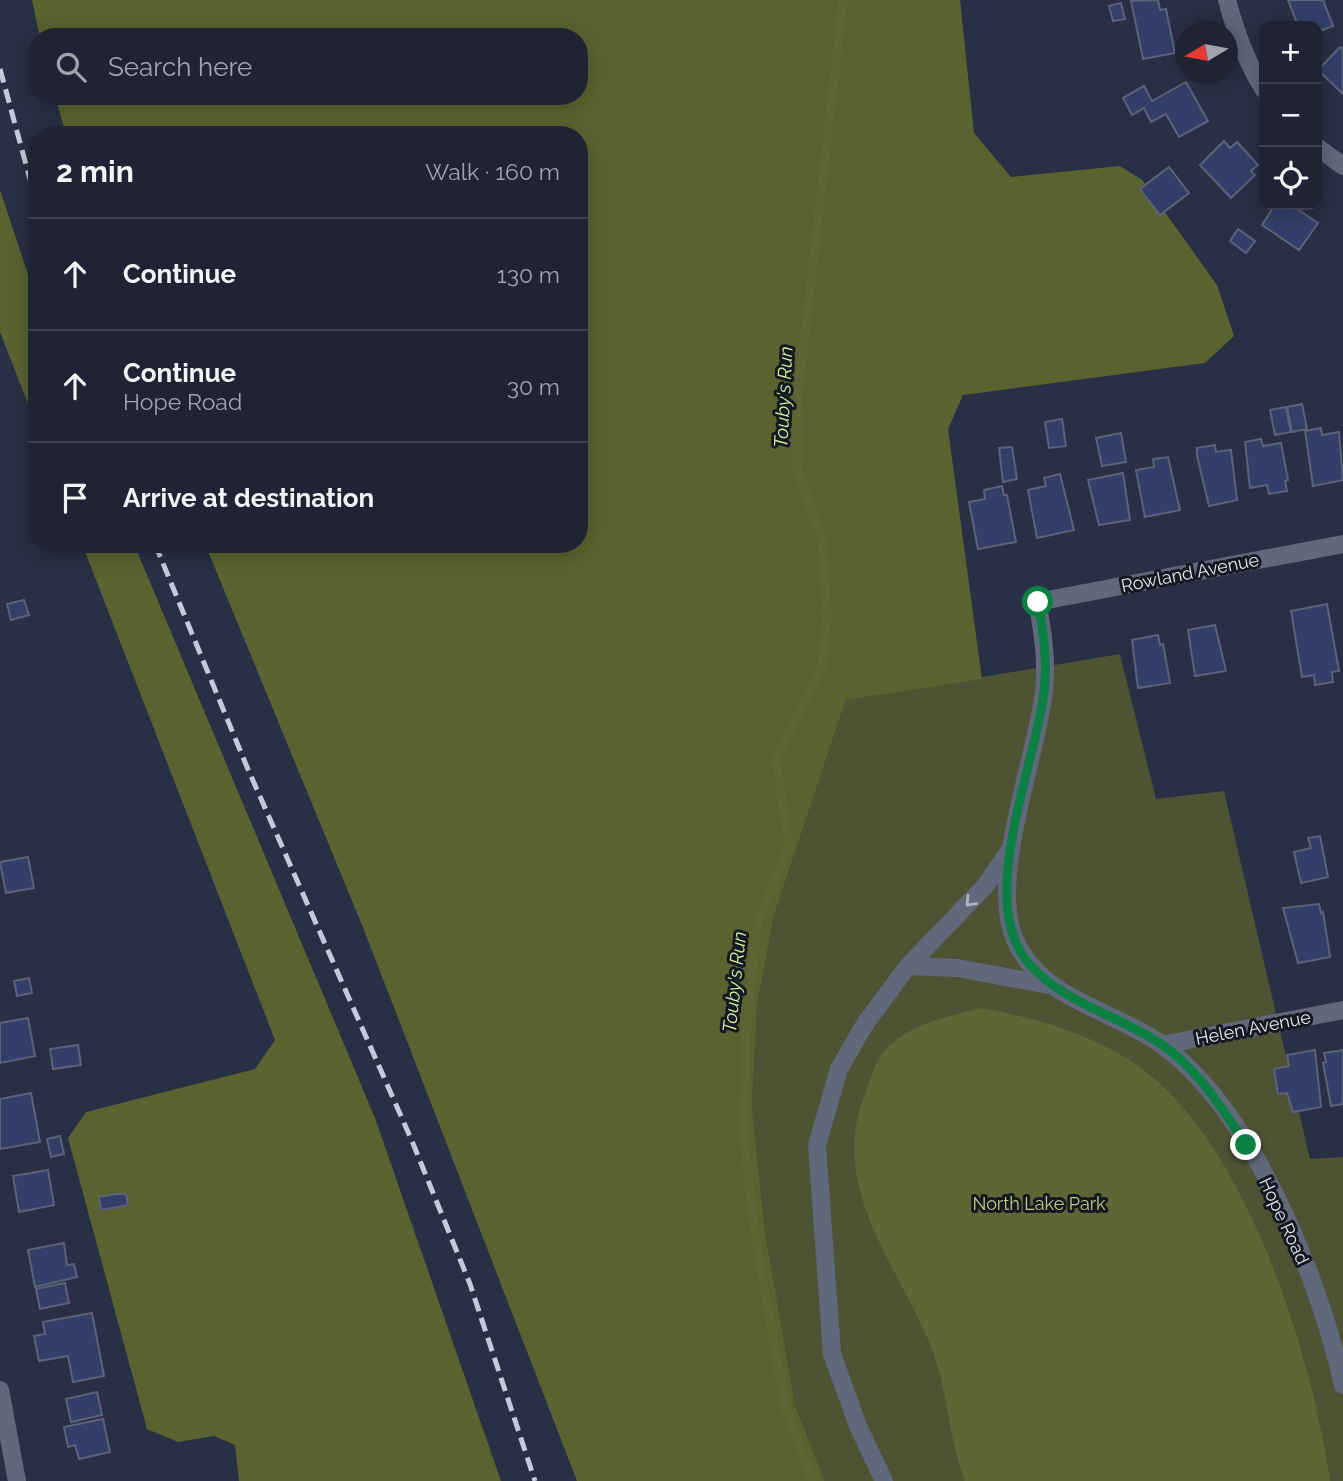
<!DOCTYPE html>
<html lang="en">
<head>
<meta charset="utf-8">
<style>
  body { margin:0; font-family:Raleway,sans-serif; background:#272b3b; color:#f1f3f6 }
  .controls { position:absolute; right:21px; top:21px; display:grid; overflow:hidden; border-radius:14px; box-shadow:0 4px 18px #0003 }
  .controls button { width:63px; height:63px; display:grid; place-items:center; padding:0; border:0; border-bottom:2px solid #3c404e; background:#1f2333; color:#f1f3f6; font:35px sans-serif }
  .compass { position:absolute; left:1175px; top:21px; width:63px; height:63px; border-radius:50%; background:#1f2333; box-shadow:0 4px 18px #0003; rotate:260deg }
  .stop { position:absolute; width:21px; height:21px; margin:-16px; border:5px solid #0b8043; border-radius:50%; background:#fff }
  .stop.end { background:#0b8043; border-color:#fff; box-shadow:0 2px 7px #0008 }
  .list { margin:0; padding:0; list-style:none }
  h2 { display:flex; justify-content:space-between; align-items:center; height:91px; margin:0; padding:0 28px; font-size:30px }
  h2 small { font-size:23px; font-weight:400; color:#a1a4ac }
  .list li { display:grid; grid-template-columns:46px 1fr auto; gap:21px; align-items:center; box-sizing:border-box; height:112px; padding:0 28px; border-top:2px solid #3c404e }
  .list b { display:block; font-size:26px; white-space:nowrap }
  .list p { margin:0; font-size:23px; white-space:nowrap; color:#a1a4ac }
  .list em { font-size:23px; font-style:normal; color:#a1a4ac }
  .icon { flex:none; width:38px; height:38px; fill:none; stroke:currentColor; stroke-width:2; stroke-linecap:round; stroke-linejoin:round }
  .map { position:relative; flex:none; width:1343px; height:1481px; overflow:hidden }
  .search { position:absolute; background:#1f2333; box-shadow:0 4px 18px #0003; left:28px; top:28px; width:560px; height:77px; display:flex; align-items:center; gap:18px; box-sizing:border-box; padding:0 24px; border-radius:28px; color:#a1a4ac; font-size:26px }
  .panel { position:absolute; background:#1f2333; box-shadow:0 4px 18px #0003; left:28px; top:126px; width:560px; height:427px; border-radius:28px }
  .map>svg:first-child { display:block }
  .green { fill:#4e5433 }
  .forest { fill:#5a6230 }
  .water { fill:#5e6635 }
  .lines { fill:none; stroke-linecap:round; stroke-linejoin:round }
  .stream { stroke:#5e6635; stroke-width:9 }
  .building { fill:#333f68; stroke:#5b6279; stroke-width:2 }
  .street { stroke:#61687c; stroke-width:18 }
  .rail { stroke:#c5cad8; stroke-width:5; stroke-dasharray:14 7; stroke-linecap:butt }
  .oneway { stroke:#adb3c3 }
  .route { stroke:#0b8043; stroke-width:9 }
  .labels { text-anchor:middle; stroke-width:6; stroke-linejoin:round; paint-order:stroke }
  .street-label { font-size:18px; fill:#e0e5f2; stroke:#151821 }
  .park-label { font-size:18px; fill:#bfce80; stroke:#151821 }
  .water-label { font-size:19px; font-style:italic; fill:#dceb9c; stroke:#151821 }
</style>
</head>
<body>
<div class="map">
<svg width="1343" height="1481" viewBox="0 0 1343 1481">
  <rect width="100%" height="100%" fill="#292f44"/>
  <path class="green" d="M1120,654L1156,799L1224,791L1310,1159L1343,1157V1481H825L795,1405L765,1230L752,1107L757,1007L774,916L846,700Z"/>
  <g class="forest">
    <path d="M32,0H960L974,133L1011,177L1120,166L1142,180L1217,285L1234,336L1205,363L963,395L948,429L982,679L846,700L774,916L757,1007L752,1107L765,1230L795,1405L825,1481H577L364,930L205,544H579V135H66L55,96H579V37H40Z"/>
    <path d="M0,190L37,302V427L0,332Z"/>
    <path d="M82,544H134L375,1118L501,1481H239L235,1445L214,1436L178,1442L147,1429L68,1138L86,1112L255,1069L275,1040Z"/>
  </g>
  <path class="water" d="M981,1008C1036,1018 1086,1032 1134,1063C1245,1137 1312,1354 1330,1481H965C947,1434 948,1383 927,1337C893,1259 829,1184 865,1094C870,1082 874,1065 881,1055C904,1025 947,1017 981,1008Z"/>
  <g class="lines">
    <path class="stream" d="M812,1481L785,1406L755,1235L744,1139L746,1034L758,921L789,847L776,759L822,667L827,614L822,539L797,470V405L843,0"/>
  </g>
  <g class="building">
    <path d="M1158,0L1160,10L1166,9L1175,53L1143,59L1131,1Z"/>
    <path d="M1288,0H1323L1333,26L1317,32V26H1298Z"/>
    <path d="M1121,3L1125,19L1113,21L1109,6Z"/>
    <path d="M1340,47L1343,49V94L1318,70Z"/>
    <path d="M1186,82L1208,121L1179,137L1166,114L1151,122L1144,108L1132,115L1123,98L1144,86L1152,101Z"/>
    <path d="M1224,141L1230,148L1237,142L1258,165L1251,171L1255,175L1231,198L1200,165Z"/>
    <path d="M1169,167L1189,193L1160,215L1140,189Z"/>
    <path d="M1275,205H1291L1318,223L1299,250L1262,225Z"/>
    <path d="M1238,229L1255,241L1246,253L1230,241Z"/>
    <path d="M1302,404L1307,429L1292,432L1287,407Z"/>
    <path d="M1286,407L1291,432L1275,435L1270,410Z"/>
    <path d="M1062,419L1066,446L1049,448L1045,422Z"/>
    <path d="M1321,428L1322,435L1339,432L1343,480L1313,486L1305,431Z"/>
    <path d="M1121,433L1126,462L1102,466L1096,438Z"/>
    <path d="M1261,439L1263,446L1281,443L1288,480L1285,481L1287,491L1269,494L1267,485L1250,488L1245,442Z"/>
    <path d="M1215,445L1216,452L1231,450L1237,500L1209,506L1197,456V448Z"/>
    <path d="M1012,447L1017,479L1003,482L999,448Z"/>
    <path d="M1168,457L1180,510L1145,517L1136,470L1154,467L1153,459Z"/>
    <path d="M1123,473L1130,520L1099,525L1088,480Z"/>
    <path d="M1060,474L1074,530L1037,538L1028,490L1046,486L1044,478Z"/>
    <path d="M1002,486L1004,495H1007L1016,542L978,549L969,502L985,499L984,490Z"/>
    <path d="M24,600L29,615L11,620L7,604Z"/>
    <path d="M1327,604L1339,671L1332,672L1333,682L1315,685L1314,675L1302,677L1291,611Z"/>
    <path d="M1215,625L1226,671L1195,676L1188,630Z"/>
    <path d="M1158,635L1160,645L1163,644L1170,683L1138,688L1132,640Z"/>
    <path d="M1320,836L1328,877L1301,883L1294,852L1311,848L1308,838Z"/>
    <path d="M28,857L34,888L6,893L0,862Z"/>
    <path d="M1319,904L1321,913L1323,912L1330,957L1298,963L1283,908Z"/>
    <path d="M29,978L32,993L17,996L14,981Z"/>
    <path d="M28,1018L35,1056L0,1063V1023Z"/>
    <path d="M78,1045L81,1065L53,1069L50,1049Z"/>
    <path d="M1315,1050L1321,1107L1293,1112L1287,1093L1278,1094L1274,1069L1289,1066L1287,1055Z"/>
    <path d="M1343,1050V1104L1331,1106L1323,1063L1326,1062L1324,1053Z"/>
    <path d="M31,1093L40,1142L0,1149V1099Z"/>
    <path d="M60,1136L64,1154L51,1157L47,1139Z"/>
    <path d="M48,1170L54,1205L19,1212L13,1176Z"/>
    <path d="M116,1194H126L128,1205L101,1210L99,1197Z"/>
    <path d="M64,1243L67,1265L74,1264L77,1277L35,1287L28,1250Z"/>
    <path d="M65,1283L69,1303L40,1309L36,1289Z"/>
    <path d="M92,1313L104,1376L73,1382L68,1356L39,1361L34,1336L45,1334L43,1322Z"/>
    <path d="M97,1392L102,1415L71,1422L66,1399Z"/>
    <path d="M103,1419L110,1452L79,1459L75,1445L68,1447L64,1427Z"/>
  </g>
  <g class="lines">
    <g class="street">
      <path d="M1227,0C1236,33 1246,61 1264,90"/>
      <path d="M1317,147L1343,166"/>
      <path d="M1343,544L1037,602C1043,632 1047,660 1044,691C1037,756 988,880 1015,940C1042,1001 1113,1009 1162,1045C1253,1111 1319,1278 1343,1385"/>
      <path d="M908,966L957,968L1049,985"/>
      <path d="M1162,1045L1343,1010"/>
      <path d="M0,1390L17,1481"/>
      <path d="M884,1481L858,1426L832,1354L817,1145L839,1069L865,1024L908,966L986,885L1011,848"/>
    </g>
    <g class="rail">
      <path d="M0,69L37,205"/>
      <path d="M155,544L247,767L412,1141L470,1284L535,1481"/>
    </g>
  </g>
  <defs><path id="oneway-chevron" d="M-2-3.5L2.5 0L-2 3.5" fill="none" stroke-width="1.6" stroke-linecap="round" stroke-linejoin="round" transform="scale(1.75)"/></defs>
  <use class="oneway" href="#oneway-chevron" transform="translate(970 902) rotate(134)"/>
  <g class="lines">
    <path class="route" d="M1038,602C1043,632 1048,661 1044,692C1036,764 974,904 1030,965C1066,1004 1118,1015 1161,1044C1198,1069 1222,1108 1246,1145"/>
  </g>
  <g class="labels">
    <g class="street-label">
      <text transform="translate(1190 573) rotate(-11)" y="6">Rowland Avenue</text>
      <text transform="translate(1253 1028) rotate(-11)" y="6">Helen Avenue</text>
      <text transform="translate(1284 1221) rotate(65)" y="6">Hope Road</text>
    </g>
    <g class="park-label">
      <text x="1039" y="1210">North Lake Park</text>
    </g>
    <g class="water-label">
      <text transform="translate(783 397) rotate(-87)" y="7">Touby's Run</text>
      <text transform="translate(734 982) rotate(-84)" y="7">Touby's Run</text>
    </g>
  </g>
</svg>
<div class="controls">
<button>+</button>
<button>−</button>
<button><svg class="icon" aria-label="locate" viewBox="0 0 24 24"><circle cx="12" cy="12" r="6"/><path d="M12 2v4M12 18v4M2 12h4M18 12h4"/></svg></button>
</div>
<svg class="compass" viewBox="-18 -18 36 36"><path d="M0-13l5 13h-10z" fill="#e53935"/><path d="M0 13l5-13h-10z" fill="#a1a4ac"/></svg>
<div class="stop" style="left:1038px;top:602px"></div>
<div class="stop end" style="left:1246px;top:1145px"></div>
<div class="search"><svg class="icon" aria-label="search" viewBox="0 0 24 24"><circle cx="10" cy="10" r="6"/><path d="M15 15l6 6"/></svg>Search here</div>
<section class="panel">
<h2>2 min<small>Walk · 160 m</small></h2>
<ul class="list">
<li><svg class="icon" aria-label="ahead" viewBox="0 0 24 24"><path d="M12 20V5M6 11l6-6 6 6"/></svg><div><b>Continue</b></div><em>130 m</em></li>
<li><svg class="icon" aria-label="ahead" viewBox="0 0 24 24"><path d="M12 20V5M6 11l6-6 6 6"/></svg><div><b>Continue</b><p>Hope Road</p></div><em>30 m</em></li>
<li><svg class="icon" aria-label="arrive" viewBox="0 0 24 24"><path d="M6 21V4h12l-3 4 3 4H6"/></svg><div><b>Arrive at destination</b></div></li>
</ul>
</section>
</div>
</body>
</html>
